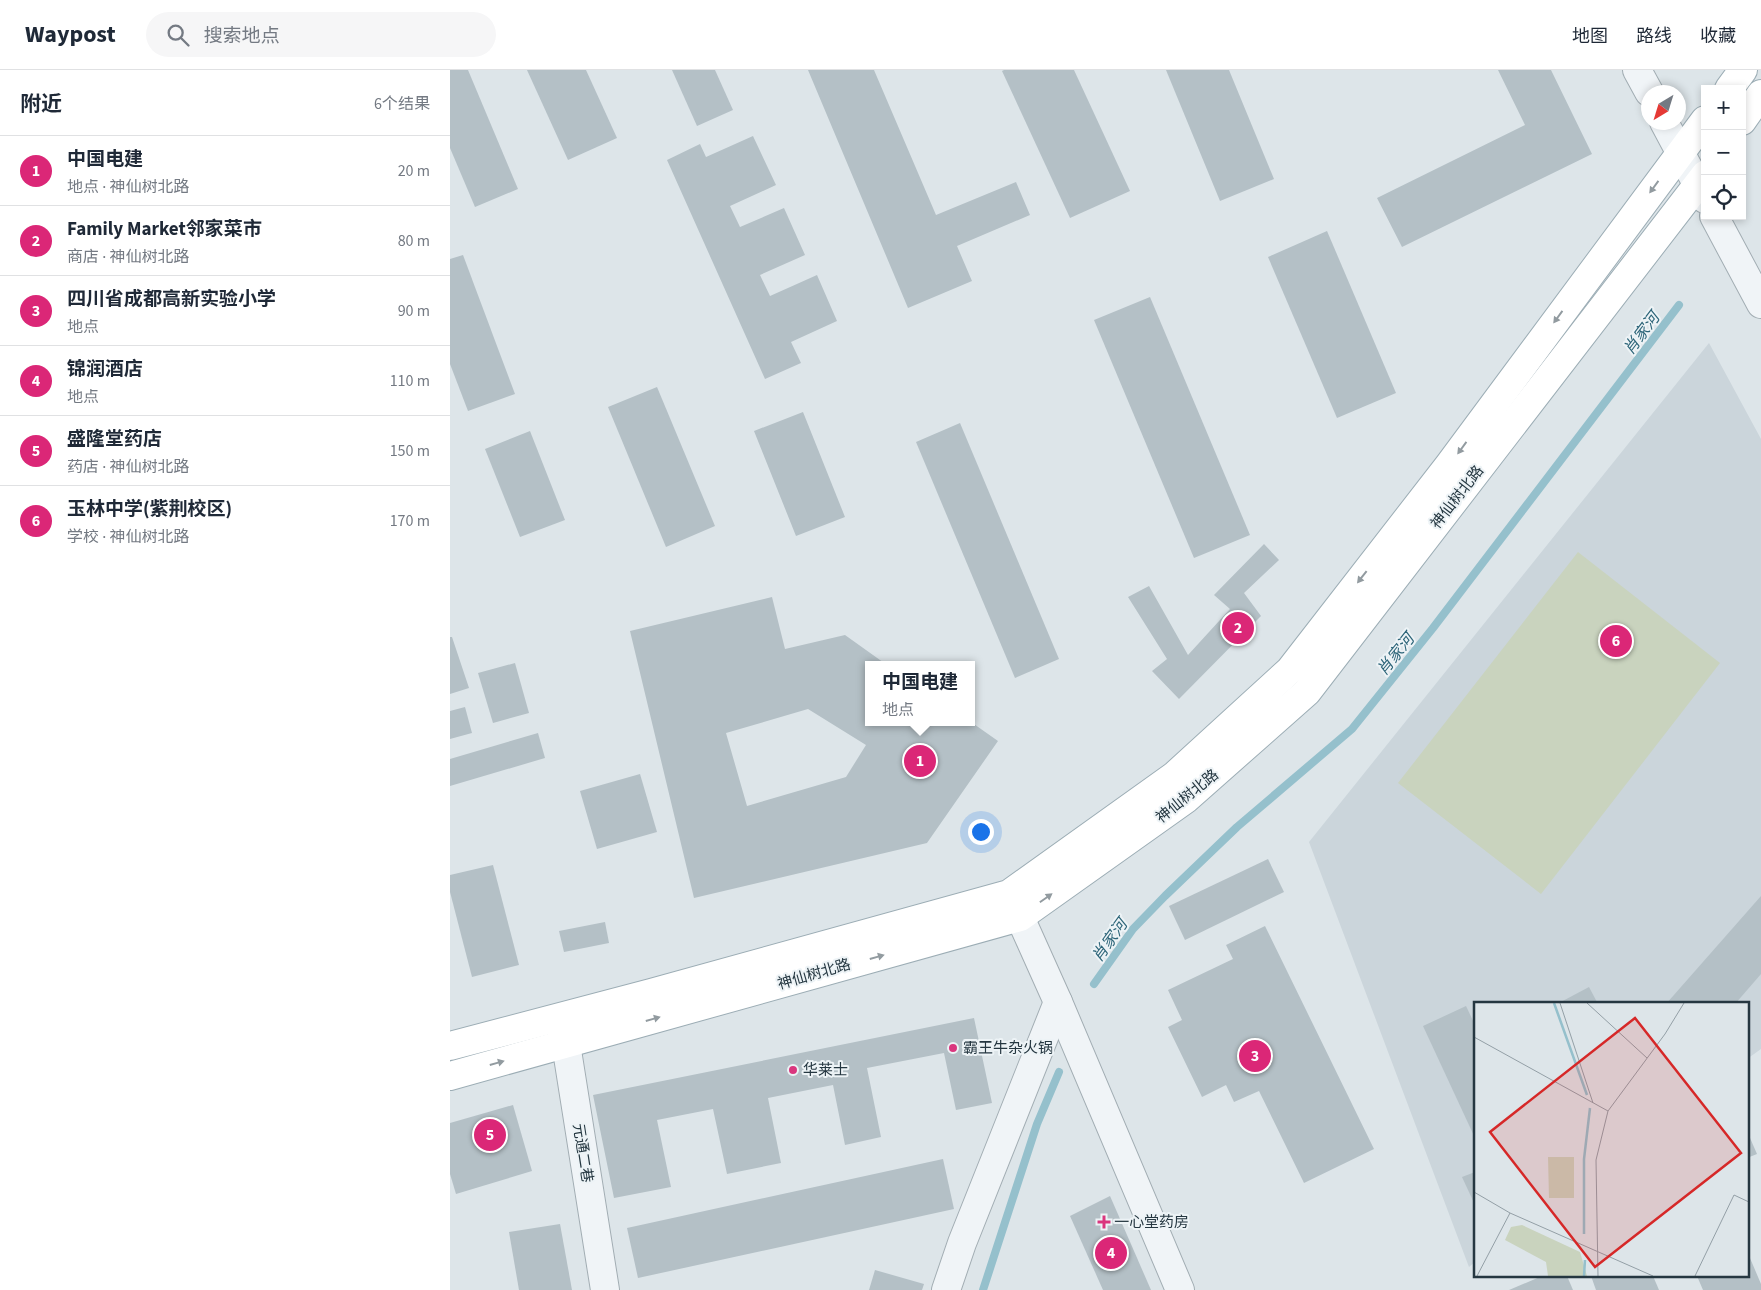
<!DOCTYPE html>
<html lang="zh">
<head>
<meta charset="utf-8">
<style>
  body { margin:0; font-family:"Source Sans 3","Noto Sans SC",sans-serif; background:#f6f6f7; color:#1f2937 }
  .controls { position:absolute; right:15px; top:15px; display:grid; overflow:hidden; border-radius:0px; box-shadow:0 2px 8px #0003 }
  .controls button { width:45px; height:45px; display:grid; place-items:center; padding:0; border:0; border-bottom:1px solid #e0e1e3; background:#fff; color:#1f2937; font:25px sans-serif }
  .compass { position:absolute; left:1191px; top:15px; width:45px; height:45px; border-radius:50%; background:#fff; box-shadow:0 2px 8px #0003; rotate:218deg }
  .you { position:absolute; left:530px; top:761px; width:18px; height:18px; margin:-12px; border:4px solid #fff; border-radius:50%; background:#1a73e8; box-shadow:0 0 0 8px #1a73e833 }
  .badge { display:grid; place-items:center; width:32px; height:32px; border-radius:50%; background:#db2777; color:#fff; font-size:16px; font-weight:700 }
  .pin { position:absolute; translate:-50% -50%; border:2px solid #fff; box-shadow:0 1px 5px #0006 }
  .popup { position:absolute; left:415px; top:591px; width:110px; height:65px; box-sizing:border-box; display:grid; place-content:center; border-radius:0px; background:#fff; filter:drop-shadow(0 1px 4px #0005); font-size:16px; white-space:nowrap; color:#747a83 }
  .popup b { font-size:19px; color:#1f2937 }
  .popup::after { content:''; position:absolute; left:50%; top:100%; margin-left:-10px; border:10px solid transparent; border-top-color:#fff }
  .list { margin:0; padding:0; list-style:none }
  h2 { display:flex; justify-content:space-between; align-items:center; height:65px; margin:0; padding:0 20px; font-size:21px }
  h2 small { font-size:16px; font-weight:400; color:#747a83 }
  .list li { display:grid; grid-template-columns:32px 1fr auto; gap:15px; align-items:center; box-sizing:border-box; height:70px; padding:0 20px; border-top:1px solid #e0e1e3 }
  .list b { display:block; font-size:19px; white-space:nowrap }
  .list p { margin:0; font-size:16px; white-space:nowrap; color:#747a83 }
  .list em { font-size:16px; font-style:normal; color:#747a83 }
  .icon { flex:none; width:28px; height:28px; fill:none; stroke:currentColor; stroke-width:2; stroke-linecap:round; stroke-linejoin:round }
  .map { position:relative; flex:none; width:1311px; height:1220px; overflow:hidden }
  header { display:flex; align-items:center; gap:30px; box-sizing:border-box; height:70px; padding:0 25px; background:#fff; border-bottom:1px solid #e0e1e3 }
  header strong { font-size:24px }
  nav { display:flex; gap:28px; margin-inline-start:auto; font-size:18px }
  .search { width:350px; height:45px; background:#f6f6f7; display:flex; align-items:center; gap:12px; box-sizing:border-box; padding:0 18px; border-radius:28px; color:#747a83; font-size:19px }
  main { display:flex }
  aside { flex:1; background:#fff }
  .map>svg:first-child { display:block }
  .built { fill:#cbd5db }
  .green { fill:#c9d3be }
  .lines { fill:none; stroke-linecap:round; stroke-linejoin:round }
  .stream { stroke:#95c0cc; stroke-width:8 }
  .building { fill:#b4c0c6; fill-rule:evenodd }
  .minor-casing { stroke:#a2adb3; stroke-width:30 }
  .major-casing { stroke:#9cadb5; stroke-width:30 }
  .minor { stroke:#f0f4f7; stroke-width:28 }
  .major { stroke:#fff; stroke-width:28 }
  .oneway { fill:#929ba0 }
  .poi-dot { fill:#da367e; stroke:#edf3f6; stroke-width:2 }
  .labels { text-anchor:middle; stroke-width:4; stroke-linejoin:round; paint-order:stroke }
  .street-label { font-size:15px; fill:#253741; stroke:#edf3f6 }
  .poi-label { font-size:15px; fill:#253741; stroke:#edf3f6; text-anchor:start }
  .water-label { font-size:16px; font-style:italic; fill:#2c6478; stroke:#edf3f6 }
  .inset-river { fill:none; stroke:#95c0cc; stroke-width:2.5 }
  .inset-road { fill:none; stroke:#939fa6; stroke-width:1 }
  .view { fill:#d62828; fill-opacity:0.15; stroke:#d62828; stroke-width:2.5 }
  .inset-edge { fill:none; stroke:#253741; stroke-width:2.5 }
</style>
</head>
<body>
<header>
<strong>Waypost</strong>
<div class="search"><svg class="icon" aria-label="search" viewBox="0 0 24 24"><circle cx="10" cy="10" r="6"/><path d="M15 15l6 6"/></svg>搜索地点</div>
<nav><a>地图</a><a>路线</a><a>收藏</a></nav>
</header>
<main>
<aside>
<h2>附近<small>6个结果</small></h2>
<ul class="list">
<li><span class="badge">1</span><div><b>中国电建</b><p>地点 · 神仙树北路</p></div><em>20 m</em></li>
<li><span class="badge">2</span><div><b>Family Market邻家菜市</b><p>商店 · 神仙树北路</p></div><em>80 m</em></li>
<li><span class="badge">3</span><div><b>四川省成都高新实验小学</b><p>地点</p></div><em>90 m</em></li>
<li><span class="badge">4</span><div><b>锦润酒店</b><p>地点</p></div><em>110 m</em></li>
<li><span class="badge">5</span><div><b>盛隆堂药店</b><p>药店 · 神仙树北路</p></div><em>150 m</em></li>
<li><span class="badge">6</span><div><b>玉林中学(紫荆校区)</b><p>学校 · 神仙树北路</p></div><em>170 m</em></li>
</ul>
</aside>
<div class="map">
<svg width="1311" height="1220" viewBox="0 0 1311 1220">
  <rect width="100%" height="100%" fill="#dde5e9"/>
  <path class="built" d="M1259,273L1311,369V979L1297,989V934H1025V1192L1019,1197L859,772Z"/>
  <path class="green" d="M1128,482L1270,593L1091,824L948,713Z"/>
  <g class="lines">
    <g class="stream">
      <path d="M644,914L683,859L715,826L787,757L902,659L983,558L1229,235"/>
      <path d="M533,1220L587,1054L609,1002"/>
    </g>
  </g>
  <g class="building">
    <path d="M0,0H18L68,119L25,137L0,78Z"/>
    <path d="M77,0H136L167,68L118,90Z"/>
    <path d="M222,0H265L283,40L247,56Z"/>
    <path d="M358,0H424L486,145L566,112L580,145L507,176L522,211L458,238Z"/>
    <path d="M554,0H624L680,121L620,148L552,1Z"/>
    <path d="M716,0H779L824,109L770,131Z"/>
    <path d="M1048,0H1101L1142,84L952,177L927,128L1075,55Z"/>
    <path d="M303,66L326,115L280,136L290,157L334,138L355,185L310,205L320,226L367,205L387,251L341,272L351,293L315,309L217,90L250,74L256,87Z"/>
    <path d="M877,161L946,323L887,348L818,187Z"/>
    <path d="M13,185L65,324L18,341L0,294V189Z"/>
    <path d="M700,227L800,465L744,488L644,250Z"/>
    <path d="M207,317L265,456L216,477L158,337Z"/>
    <path d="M353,342L395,447L346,466L304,361Z"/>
    <path d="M510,353L609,589L565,608L466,372Z"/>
    <path d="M80,361L115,450L70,467L35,379Z"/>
    <path d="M814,474L829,490L794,523L811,546L729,629L702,601L717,589L678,527L699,516L738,585L780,539L764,525Z"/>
    <path d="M322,527L335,579L395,565L437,595H419V652H521L548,671L477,773L244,828L180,561ZM358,639L416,675L396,707L297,736L276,663Z"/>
    <path d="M0,567H2L19,618L0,624Z"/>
    <path d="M65,593L79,643L43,653L28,603Z"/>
    <path d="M15,637L22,663L0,669V641Z"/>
    <path d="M88,663L95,688L0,716V689Z"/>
    <path d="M190,704L207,762L147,779L130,721Z"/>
    <path d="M818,789L834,822L735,870L719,836Z"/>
    <path d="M43,795L69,895L22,907L0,822V805Z"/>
    <path d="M1311,826V904L1285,934H1216Z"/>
    <path d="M155,852L159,873L114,882L109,861Z"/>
    <path d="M815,856L924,1079L854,1113L809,1021L784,1032L776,1015L752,1027L718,957L732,950L718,920L783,889L776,875Z"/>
    <path d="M1139,917L1148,934H1107Z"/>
    <path d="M1016,936L1025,955V1068L973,956Z"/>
    <path d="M524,948L542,1033L506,1040L494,983L417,998L431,1067L395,1075L383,1015L318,1028L331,1093L277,1104L263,1039L207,1050L221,1117L164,1128L143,1025Z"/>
    <path d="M63,1035L82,1101L6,1124L0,1104V1053Z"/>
    <path d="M1297,1061L1307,1084L1297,1088Z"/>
    <path d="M493,1089L504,1139L188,1208L177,1158Z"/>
    <path d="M1025,1102V1135L1012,1107Z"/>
    <path d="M660,1126L701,1220H653L620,1146Z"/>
    <path d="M110,1154L122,1220H69L59,1162Z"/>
    <path d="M1297,1181L1311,1214V1220H1253L1247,1206H1297Z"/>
    <path d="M425,1200L474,1214L472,1220H419Z"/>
    <path d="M1092,1206H1117L1123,1220H1059Z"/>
    <path d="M1141,1206H1203L1209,1220H1146Z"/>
  </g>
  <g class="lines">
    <defs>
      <g id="minor">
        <path d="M1187,0L1199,22"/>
        <path d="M1214,52L1255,129"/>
        <path d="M1264,146L1311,234"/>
        <path d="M560,825L608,932L730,1220"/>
        <path d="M111,950L116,974L155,1220"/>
        <path d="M496,1220L512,1173L608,932"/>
      </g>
      <g id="major">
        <path d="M1279,19L1293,0"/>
        <path d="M1292,51L1311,24"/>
        <path d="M0,976L201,923L559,824L724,706L840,600L999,395L1255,50"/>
        <path d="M0,1006L570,847L736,729L857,622L1255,105"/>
      </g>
    </defs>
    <use href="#minor" class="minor-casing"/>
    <use href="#major" class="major-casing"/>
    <use href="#minor" class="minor"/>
    <use href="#major" class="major"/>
  </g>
  <defs><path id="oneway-solid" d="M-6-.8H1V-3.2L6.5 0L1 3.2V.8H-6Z" transform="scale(1.25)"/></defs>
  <g class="oneway">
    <use href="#oneway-solid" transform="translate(1204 117) rotate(126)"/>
    <use href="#oneway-solid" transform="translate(1108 247) rotate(126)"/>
    <use href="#oneway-solid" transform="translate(1012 378) rotate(126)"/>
    <use href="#oneway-solid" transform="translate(912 507) rotate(128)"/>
    <use href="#oneway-solid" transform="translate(596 828) rotate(-35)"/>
    <use href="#oneway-solid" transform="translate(427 887) rotate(-16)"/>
    <use href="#oneway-solid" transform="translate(203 949) rotate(-16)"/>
    <use href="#oneway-solid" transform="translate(47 993) rotate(-16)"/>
  </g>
  <g class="poi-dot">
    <circle cx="503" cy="978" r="5"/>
    <circle cx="343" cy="1000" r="5"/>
    <path d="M651.5 1144.5h5v5h5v5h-5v5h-5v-5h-5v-5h5z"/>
  </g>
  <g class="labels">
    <g class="street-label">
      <text transform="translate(1007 427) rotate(-52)" y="5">神仙树北路</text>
      <text transform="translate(737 726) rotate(-39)" y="5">神仙树北路</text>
      <text transform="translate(364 904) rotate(-16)" y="5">神仙树北路</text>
      <text transform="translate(133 1083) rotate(81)" y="5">元通二巷</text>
    </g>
    <g class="poi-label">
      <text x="513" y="983">霸王牛杂火锅</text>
      <text x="353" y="1005">华莱士</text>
      <text x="664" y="1157">一心堂药房</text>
    </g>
    <g class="water-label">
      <text transform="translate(1191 263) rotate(-53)" y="6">肖家河</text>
      <text transform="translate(945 584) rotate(-51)" y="6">肖家河</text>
      <text transform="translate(659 870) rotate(-54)" y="6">肖家河</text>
    </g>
  </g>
  <g transform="translate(1024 932)">
    <rect width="275" height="275" fill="#dde5e9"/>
    <path d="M74,155H100V196H75ZM48,223L106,250L113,274H74L72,260L31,238L37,225Z" fill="#c9d3be"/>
    <path class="inset-river" d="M80,1L113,93M110,232V157L116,106M110,274L111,258"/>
    <path class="inset-road" d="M86,1L119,101M113,1L173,56M0,35L134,109M0,190L36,211L179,274M3,274L36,211M124,274L122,158L134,109L191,32L210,1M221,274L260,193L275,200"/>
    <path class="view" d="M161,16L267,151L121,265L16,130Z"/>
    <rect width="275" height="275" class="inset-edge"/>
  </g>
</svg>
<div class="controls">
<button>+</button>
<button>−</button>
<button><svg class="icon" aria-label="locate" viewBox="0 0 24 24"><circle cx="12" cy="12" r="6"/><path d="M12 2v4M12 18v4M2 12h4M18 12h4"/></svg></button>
</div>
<svg class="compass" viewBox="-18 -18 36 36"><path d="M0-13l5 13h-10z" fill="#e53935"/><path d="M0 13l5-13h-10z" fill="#747a83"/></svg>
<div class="you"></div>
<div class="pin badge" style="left:470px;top:691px">1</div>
<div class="popup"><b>中国电建</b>地点</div>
<div class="pin badge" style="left:788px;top:558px">2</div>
<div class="pin badge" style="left:805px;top:986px">3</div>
<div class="pin badge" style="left:661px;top:1183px">4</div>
<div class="pin badge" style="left:40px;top:1065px">5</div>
<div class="pin badge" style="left:1166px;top:571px">6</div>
</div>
</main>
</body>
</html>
